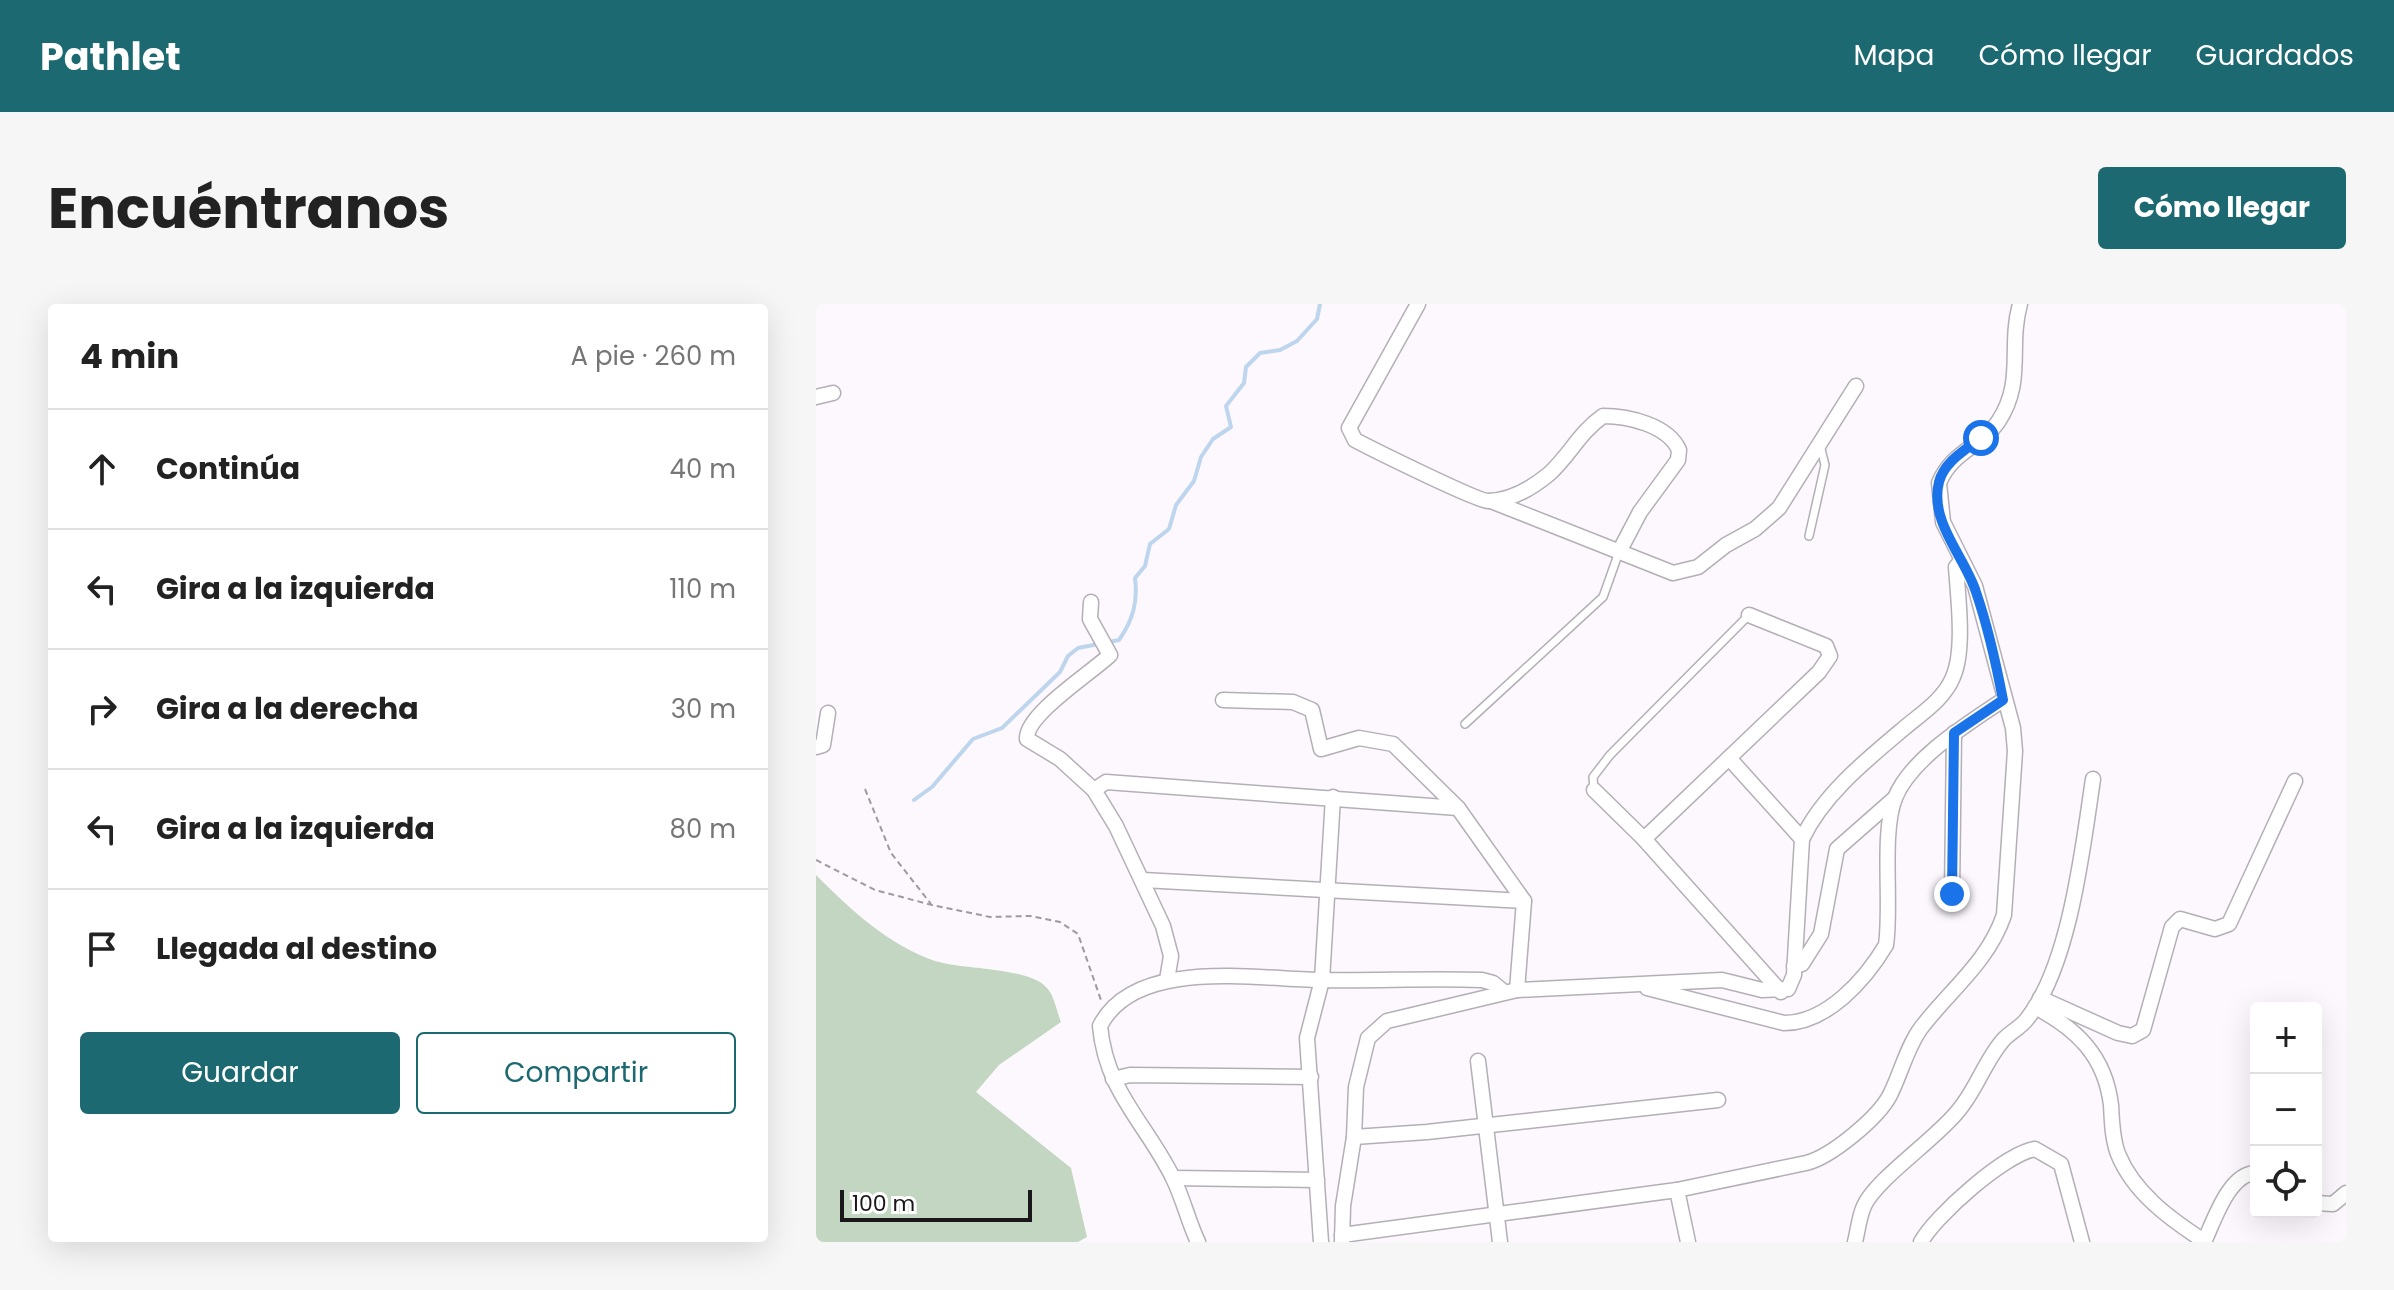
<!DOCTYPE html>
<html lang="es">
<head>
<meta charset="utf-8">
<style>
  body { margin:0; font-family:Poppins,sans-serif; background:#f6f6f6; color:#222 }
  .controls { position:absolute; right:24px; bottom:24px; display:grid; overflow:hidden; border-radius:8px; box-shadow:0 8px 32px #0002 }
  .controls button { width:72px; height:72px; display:grid; place-items:center; padding:0; border:0; border-bottom:2px solid #e0e0e0; background:#fff; color:#222; font:40px sans-serif }
  .scale { position:absolute; left:24px; bottom:20px; width:192px; box-sizing:border-box; padding-left:8px; border:4px solid #19171a; border-top:0; font-size:22px; line-height:28px; white-space:nowrap; color:#19171a; -webkit-text-stroke:6px #fff; paint-order:stroke }
  .stop { position:absolute; width:24px; height:24px; margin:-18px; border:6px solid #1a73e8; border-radius:50%; background:#fff }
  .stop.end { background:#1a73e8; border-color:#fff; box-shadow:0 2px 8px #0008 }
  .list { margin:0; padding:0; list-style:none }
  h2 { display:flex; justify-content:space-between; align-items:center; height:104px; margin:0; padding:0 32px; font-size:34px }
  h2 small { font-size:26px; font-weight:400; color:#767676 }
  .list li { display:grid; grid-template-columns:52px 1fr auto; gap:24px; align-items:center; box-sizing:border-box; height:120px; padding:0 32px; border-top:2px solid #e0e0e0 }
  .list b { display:block; font-size:30px; white-space:nowrap }
  .list em { font-size:26px; font-style:normal; color:#767676 }
  .actions { display:flex; gap:16px; padding:24px 32px }
  .actions a { flex:1; padding:18px 0; border:2px solid #1d6971; border-radius:8px; text-align:center; font-size:28px; color:#1d6971 }
  .actions .main { background:#1d6971; color:#fff }
  .icon { flex:none; width:44px; height:44px; fill:none; stroke:currentColor; stroke-width:2; stroke-linecap:round; stroke-linejoin:round }
  .map { position:relative; flex:none; width:1530px; height:938px; overflow:hidden; border-radius:8px }
  header { display:flex; align-items:center; gap:48px; box-sizing:border-box; height:112px; padding:0 40px; background:#1d6971; color:#fff }
  header strong { font-size:38px }
  nav { display:flex; gap:44px; margin-inline-start:auto; font-size:28px }
  .intro { display:flex; align-items:center; justify-content:space-between; box-sizing:border-box; height:192px; padding:0 48px }
  h1 { margin:0; font-size:56px }
  .button { padding:20px 36px; border-radius:8px; background:#1d6971; color:#fff; font-size:28px; font-weight:700 }
  main { display:flex; gap:48px; padding:0 48px }
  aside { flex:1; background:#fff; border-radius:8px; box-shadow:0 8px 32px #0002 }
  .map>svg:first-child { display:block }
  .green { fill:#c3d6c1 }
  .lines { fill:none; stroke-linecap:round; stroke-linejoin:round }
  .stream { stroke:#bed5ee; stroke-width:4 }
  .lane-casing { stroke:#b4afb6; stroke-width:10 }
  .street-casing { stroke:#b4afb6; stroke-width:17 }
  .path { stroke:#9e9a9f; stroke-width:2; stroke-dasharray:6 4; stroke-linecap:butt }
  .lane { stroke:#fff; stroke-width:7 }
  .street { stroke:#fff; stroke-width:14 }
  .route { stroke:#1a73e8; stroke-width:10 }
</style>
</head>
<body>
<header>
<strong>Pathlet</strong>
<nav><a>Mapa</a><a>Cómo llegar</a><a>Guardados</a></nav>
</header>
<div class="intro"><h1>Encuéntranos</h1><a class="button">Cómo llegar</a></div>
<main>
<aside>
<h2>4 min<small>A pie · 260 m</small></h2>
<ul class="list">
<li><svg class="icon" aria-label="ahead" viewBox="0 0 24 24"><path d="M12 20V5M6 11l6-6 6 6"/></svg><div><b>Continúa</b></div><em>40 m</em></li>
<li><svg class="icon" aria-label="left" viewBox="0 0 24 24"><path d="M17 20v-9H6M10 6l-5 5 5 5"/></svg><div><b>Gira a la izquierda</b></div><em>110 m</em></li>
<li><svg class="icon" aria-label="right" viewBox="0 0 24 24"><path d="M7 20v-9h11M14 6l5 5-5 5"/></svg><div><b>Gira a la derecha</b></div><em>30 m</em></li>
<li><svg class="icon" aria-label="left" viewBox="0 0 24 24"><path d="M17 20v-9H6M10 6l-5 5 5 5"/></svg><div><b>Gira a la izquierda</b></div><em>80 m</em></li>
<li><svg class="icon" aria-label="arrive" viewBox="0 0 24 24"><path d="M6 21V4h12l-3 4 3 4H6"/></svg><div><b>Llegada al destino</b></div></li>
</ul>
<div class="actions"><a class="main">Guardar</a><a>Compartir</a></div>
</aside>
<div class="map">
<svg width="1530" height="938" viewBox="0 0 1530 938">
  <rect width="100%" height="100%" fill="#fcf8fe"/>
  <path class="green" d="M0,571C34,605 72,641 119,657C148,666 213,663 231,684C238,691 241,708 245,718L183,761L160,788L255,864L271,933L262,938H0Z"/>
  <g class="lines">
    <path class="stream" d="M98,496L116,483L157,435L186,424L244,368L252,352L262,344L303,336C317,316 322,298 319,274L329,262L334,240L353,225L360,201L378,177L385,153L397,135L415,123L410,102L428,79L430,63L444,49L464,46L481,37L501,15L504,0"/>
    <defs>
      <g id="lane">
        <path d="M993,232L1009,161L1004,141"/>
        <path d="M649,420L787,293L803,248"/>
        <path d="M778,486L777,473L794,451L933,311"/>
      </g>
      <g id="street">
        <path d="M602,0L533,124L539,136C556,145 661,197 672,197C694,197 716,184 733,170C753,152 764,128 787,112C812,112 852,121 863,146L862,156L824,208L803,248"/>
        <path d="M0,93L17,89"/>
        <path d="M675,197L857,269L882,263L910,241L939,225L963,204L1040,82"/>
        <path d="M275,298L274,315L294,351C275,369 209,411 211,435L244,455L278,486L300,522L347,622L355,652L351,676"/>
        <path d="M407,396L477,398L496,406L505,445L543,434L577,440L642,504L708,597L701,686"/>
        <path d="M0,443L7,441L12,409"/>
        <path d="M913,454L986,535"/>
        <path d="M278,486L290,478L642,504"/>
        <path d="M778,486L828,535L965,688"/>
        <path d="M828,535L1003,368L1014,352L1010,342L933,311"/>
        <path d="M327,576L708,597"/>
        <path d="M1136,590L1138,429"/>
        <path d="M978,662L986,660L1005,630L1021,545L1079,494"/>
        <path d="M831,684L968,719C1011,719 1049,676 1070,641C1076,599 1065,530 1079,494C1095,454 1153,419 1187,396"/>
        <path d="M1224,694L1302,729L1316,732L1327,726L1356,623L1364,615L1399,625L1413,620L1479,477"/>
        <path d="M1219,703C1261,725 1289,752 1295,801C1296,817 1296,834 1302,850C1318,889 1354,915 1388,937"/>
        <path d="M662,757L684,938"/>
        <path d="M297,775L314,771L495,773"/>
        <path d="M538,833L611,828L902,796"/>
        <path d="M357,874L501,876"/>
        <path d="M861,886L872,938"/>
        <path d="M1500,899L1517,900L1530,889"/>
        <path d="M526,931L861,886L990,859C1015,853 1062,814 1074,791C1085,769 1091,743 1105,724C1135,685 1172,658 1188,611L1199,447L1197,424L1159,282L1127,218L1123,179C1136,147 1165,143 1182,118C1209,78 1192,43 1204,0"/>
        <path d="M382,938C372,917 367,894 357,874C330,819 290,788 284,722C319,652 444,676 507,676C560,677 613,674 666,676L677,679L688,688"/>
        <path d="M505,938L491,734L506,676L517,493"/>
        <path d="M526,938L527,902L538,833L540,783L552,734L571,717L701,686L906,676L946,686L972,685L978,671L986,535C1007,491 1049,457 1086,426C1103,411 1128,396 1137,373C1149,346 1142,293 1140,263L1145,257"/>
        <path d="M1039,938C1042,926 1043,913 1048,902C1059,876 1120,835 1142,807C1161,785 1169,756 1188,735C1195,728 1205,723 1211,715C1254,661 1267,542 1277,475"/>
        <path d="M1105,938C1120,911 1189,850 1219,845L1245,860L1266,938"/>
        <path d="M1388,938C1398,917 1413,869 1440,869"/>
      </g>
    </defs>
    <use href="#lane" class="lane-casing"/>
    <use href="#street" class="street-casing"/>
    <g class="path">
      <path d="M49,485L75,549L115,600"/>
      <path d="M0,556L59,586L116,601L174,613L214,612L244,618L262,630L286,699"/>
    </g>
    <use href="#lane" class="lane"/>
    <use href="#street" class="street"/>
  </g>
  <g class="lines">
    <path class="route" d="M1136,590L1138,429L1187,396C1180,359 1172,323 1160,288C1149,253 1113,218 1123,178C1128,158 1149,146 1165,134"/>
  </g>
</svg>
<div class="controls">
<button>+</button>
<button>−</button>
<button><svg class="icon" aria-label="locate" viewBox="0 0 24 24"><circle cx="12" cy="12" r="6"/><path d="M12 2v4M12 18v4M2 12h4M18 12h4"/></svg></button>
</div>
<div class="scale">100 m</div>
<div class="stop" style="left:1165px;top:134px"></div>
<div class="stop end" style="left:1136px;top:590px"></div>
</div>
</main>
</body>
</html>
